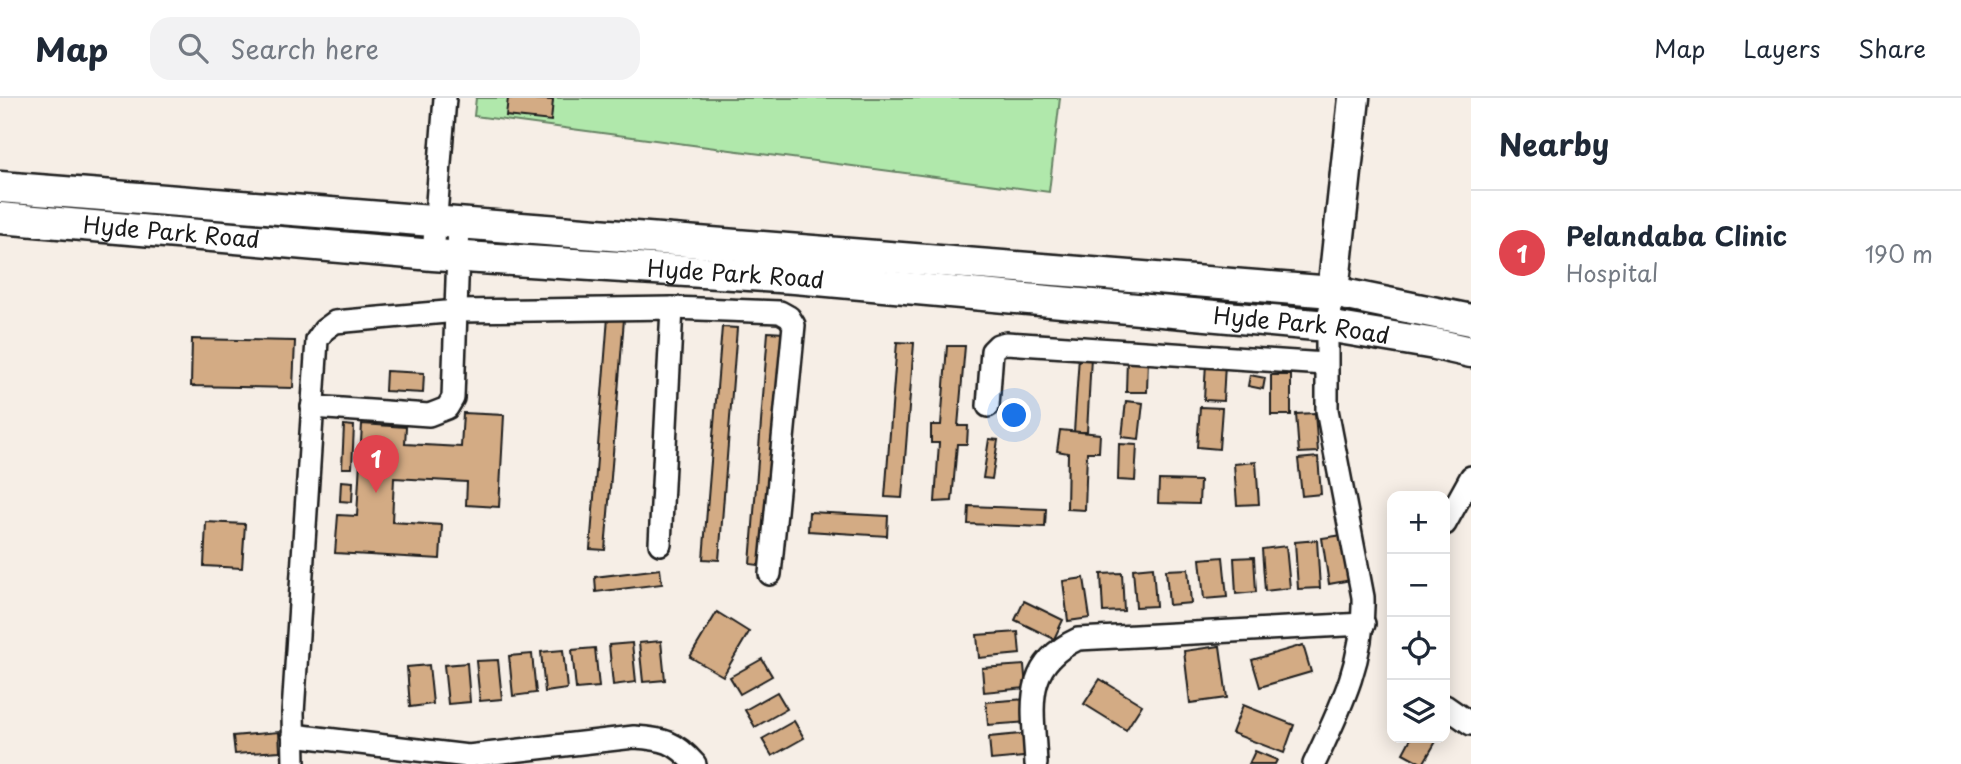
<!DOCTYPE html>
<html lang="en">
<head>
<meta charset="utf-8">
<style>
  body { margin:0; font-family:"Playpen Sans",sans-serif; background:#f2f2f3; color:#1f2937 }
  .controls { position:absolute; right:21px; bottom:21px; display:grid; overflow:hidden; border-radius:14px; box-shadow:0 4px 18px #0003 }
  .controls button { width:63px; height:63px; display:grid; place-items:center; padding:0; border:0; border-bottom:2px solid #e0e1e3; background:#fff; color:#1f2937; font:35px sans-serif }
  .you { position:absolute; left:1015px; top:318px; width:24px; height:24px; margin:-18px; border:5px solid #fff; border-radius:50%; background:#1a73e8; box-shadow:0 0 0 10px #1a73e833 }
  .badge { display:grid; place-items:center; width:46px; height:46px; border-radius:50%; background:#1a73e8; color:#fff; font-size:23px; font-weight:700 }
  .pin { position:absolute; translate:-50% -58px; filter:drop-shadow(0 2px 4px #0008) }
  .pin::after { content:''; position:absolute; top:37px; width:24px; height:21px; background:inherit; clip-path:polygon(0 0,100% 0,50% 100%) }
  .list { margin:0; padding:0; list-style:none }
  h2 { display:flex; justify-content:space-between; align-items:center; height:91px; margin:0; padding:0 28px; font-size:30px }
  h2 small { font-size:23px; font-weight:400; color:#747a83 }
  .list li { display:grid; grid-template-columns:46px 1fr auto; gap:21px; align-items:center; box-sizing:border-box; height:126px; padding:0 28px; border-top:2px solid #e0e1e3 }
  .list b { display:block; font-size:26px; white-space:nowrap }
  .list p { margin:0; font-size:23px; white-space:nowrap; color:#747a83 }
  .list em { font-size:23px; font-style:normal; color:#747a83 }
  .icon { flex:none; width:38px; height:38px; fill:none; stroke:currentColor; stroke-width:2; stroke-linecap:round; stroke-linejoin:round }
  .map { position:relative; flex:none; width:1471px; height:666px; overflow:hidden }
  header { display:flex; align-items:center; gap:42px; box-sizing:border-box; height:98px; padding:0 35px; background:#fff; border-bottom:2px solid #e0e1e3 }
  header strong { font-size:33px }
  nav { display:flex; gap:38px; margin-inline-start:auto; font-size:24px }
  .search { width:490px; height:63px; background:#f2f2f3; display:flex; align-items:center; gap:18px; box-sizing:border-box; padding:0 24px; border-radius:21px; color:#747a83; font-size:26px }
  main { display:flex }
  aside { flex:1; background:#fff }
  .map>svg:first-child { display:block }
  .green { fill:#b0e8ab; stroke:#668264; stroke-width:2 }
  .building { fill:#d3ab84; stroke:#1c1c1c; stroke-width:2 }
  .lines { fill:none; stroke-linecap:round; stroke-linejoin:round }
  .street-casing { stroke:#1c1c1c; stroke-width:26 }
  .secondary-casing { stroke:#1c1c1c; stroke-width:35 }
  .street { stroke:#fff; stroke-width:21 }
  .secondary { stroke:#fff; stroke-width:30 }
  .labels { text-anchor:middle; stroke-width:7; stroke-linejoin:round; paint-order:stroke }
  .street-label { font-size:23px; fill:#1c1c1c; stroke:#fff }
</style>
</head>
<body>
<header>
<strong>Map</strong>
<div class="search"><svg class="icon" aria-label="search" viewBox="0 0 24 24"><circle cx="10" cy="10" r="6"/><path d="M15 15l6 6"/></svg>Search here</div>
<nav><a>Map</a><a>Layers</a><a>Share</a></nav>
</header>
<main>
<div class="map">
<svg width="1471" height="666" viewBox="0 0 1471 666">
  <rect width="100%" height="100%" fill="#f6eee6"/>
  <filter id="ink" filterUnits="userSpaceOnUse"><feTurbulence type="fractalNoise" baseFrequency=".0143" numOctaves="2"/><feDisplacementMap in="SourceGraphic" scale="14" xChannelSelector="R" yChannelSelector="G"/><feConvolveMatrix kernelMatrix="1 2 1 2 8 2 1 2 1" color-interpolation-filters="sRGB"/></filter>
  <g filter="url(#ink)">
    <path class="green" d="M476,0H1060L1049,94L474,18Z"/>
    <g class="building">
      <path d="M508,0L553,2L551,23L506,18Z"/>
      <path d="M608,219L624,221L605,452L590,451Z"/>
      <path d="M722,229L737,230L719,462L703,461Z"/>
      <path d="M768,234L784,235L766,468L750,466Z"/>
      <path d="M192,241L295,243L293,290L191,288Z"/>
      <path d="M897,244L914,245L902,400L885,399Z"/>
      <path d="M947,248H965L958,328H968L967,346H957L952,403L935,404L939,345H931V327H941Z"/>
      <path d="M1079,258L1091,259L1087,334H1074Z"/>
      <path d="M1127,260H1148L1147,294H1126Z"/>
      <path d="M1206,264L1225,265L1223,303L1204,302Z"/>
      <path d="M386,273L424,275L423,295L385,293Z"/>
      <path d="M1250,277L1265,280L1263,291L1248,288Z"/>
      <rect x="1271" y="277" width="20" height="40"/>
      <path d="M1126,303L1143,305L1139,341L1122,339Z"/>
      <path d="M1200,309L1222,310L1219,351L1197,349Z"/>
      <path d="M463,315L504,317L499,409L466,407L467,384L394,380L392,424L442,427L440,461L335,455L338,417L357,418L362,326L406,329L405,346L461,349Z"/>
      <path d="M1315,315L1318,354L1299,355L1296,316Z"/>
      <path d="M344,327L354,328L352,370H342Z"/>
      <path d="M1060,332L1100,336L1099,354H1087L1085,412L1067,411L1068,355L1057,353Z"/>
      <path d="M989,341L998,342L992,381L983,380Z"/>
      <path d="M1119,346L1137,347L1135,383L1118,382Z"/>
      <path d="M1318,359L1321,396L1302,398L1298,361Z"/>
      <path d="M1256,364L1259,406L1237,407L1234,366Z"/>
      <path d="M1159,382L1200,383L1199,406L1158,405Z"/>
      <path d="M341,383L353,384L352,404L340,403Z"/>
      <path d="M969,408L1046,411L1045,429L968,426Z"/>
      <path d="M809,414L888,418L887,438L808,433Z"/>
      <path d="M206,424L245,426L242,470L204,468Z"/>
      <path d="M1343,437L1351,482L1329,486L1322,440Z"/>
      <path d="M1317,442L1320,490L1298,491L1295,444Z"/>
      <path d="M1286,448L1290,490L1265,493L1262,451Z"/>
      <path d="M1223,459L1227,499L1204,501L1200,461Z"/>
      <path d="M1254,459L1256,494L1236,496L1234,460Z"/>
      <path d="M1153,469L1156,508L1136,509L1133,471Z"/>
      <path d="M660,471L662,486L596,494L595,479Z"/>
      <path d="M1188,471L1191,505L1169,507L1166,472Z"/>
      <path d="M1122,475L1124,513L1103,514L1101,476Z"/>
      <path d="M1084,480L1090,520L1068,523L1063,483Z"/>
      <path d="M1024,503L1063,522L1054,541L1015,522Z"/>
      <path d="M717,514L749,534L723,578L690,559Z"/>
      <path d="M1018,534L1020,556L979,560L977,537Z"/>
      <path d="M661,543L665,582L643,584L639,545Z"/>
      <path d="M632,545L636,584L613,587L609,547Z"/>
      <path d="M1303,547L1311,574L1260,589L1252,562Z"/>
      <path d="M1220,548L1227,600L1190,605L1184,553Z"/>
      <path d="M595,550L599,589L576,591L572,552Z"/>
      <path d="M563,552L567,591L545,594L541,554Z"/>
      <path d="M532,556L536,595L513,598L509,558Z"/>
      <path d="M762,561L772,578L740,596L730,579Z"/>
      <path d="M498,562L502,601L480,603L476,563Z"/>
      <path d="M467,565L470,604L448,606L444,567Z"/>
      <path d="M429,567L433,606L410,609L407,569Z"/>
      <path d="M1024,567L1026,590L984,594L982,570Z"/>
      <path d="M1100,581L1142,607L1126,632L1084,606Z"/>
      <path d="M777,594L787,611L755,629L745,612Z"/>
      <path d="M1027,601L1029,624L988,627L986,604Z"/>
      <path d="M1243,607L1294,627L1284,655L1232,635Z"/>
      <path d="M794,623L804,640L772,658L762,641Z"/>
      <path d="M279,634L280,653L235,656L233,638Z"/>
      <path d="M1031,635L1033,658L991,662L989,639Z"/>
      <path d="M1411,640H1438L1423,666L1403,655Z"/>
      <path d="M1255,653L1277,662L1275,666H1249Z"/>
    </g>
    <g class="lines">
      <defs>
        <g id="street">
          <path d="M433,157L445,0"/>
          <path d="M988,308L992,253L998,247L1006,245L1325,266"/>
          <path d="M312,309L429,317L447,310L453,300L459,125"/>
          <path d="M1445,426L1471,379"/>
          <path d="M660,446L672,210"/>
          <path d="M1445,608L1471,626"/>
          <path d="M293,637L468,658L634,639C664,641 675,643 695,666"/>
          <path d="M294,666L293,615L317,242L324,232L335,224L457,213L672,210L780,214L789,219L794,227L770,476"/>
          <path d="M1036,666C1034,612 1020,568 1078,541L1364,526"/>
          <path d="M1314,666C1340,611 1365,562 1363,499L1327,312V228L1333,194"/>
        </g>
        <g id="secondary">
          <path d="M0,89L1333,194L1471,222"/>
          <path id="s1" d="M0,120L433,157L795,180L1327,228L1435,246L1471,254"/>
          <path d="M1333,194L1354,0"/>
        </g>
      </defs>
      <use href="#street" class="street-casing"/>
      <use href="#secondary" class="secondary-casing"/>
      <use href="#street" class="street"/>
      <use href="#secondary" class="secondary"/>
    </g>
  </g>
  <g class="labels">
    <g class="street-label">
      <text dy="8" stroke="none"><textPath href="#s1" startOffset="172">Hyde Park Road</textPath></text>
      <text dy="8" stroke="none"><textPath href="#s1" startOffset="738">Hyde Park Road</textPath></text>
      <text dy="8" stroke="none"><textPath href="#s1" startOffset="1306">Hyde Park Road</textPath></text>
    </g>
  </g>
</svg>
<div class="controls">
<button>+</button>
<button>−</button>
<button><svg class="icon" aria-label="locate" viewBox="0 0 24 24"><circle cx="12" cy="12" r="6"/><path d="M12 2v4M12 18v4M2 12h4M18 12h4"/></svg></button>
<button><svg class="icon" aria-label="layers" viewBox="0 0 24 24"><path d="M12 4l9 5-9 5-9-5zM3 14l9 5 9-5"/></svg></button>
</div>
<div class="you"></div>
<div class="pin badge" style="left:376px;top:395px;background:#e0444e">1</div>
</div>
<aside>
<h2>Nearby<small></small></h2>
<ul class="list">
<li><span class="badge" style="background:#e0444e">1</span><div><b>Pelandaba Clinic</b><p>Hospital</p></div><em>190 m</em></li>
</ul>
</aside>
</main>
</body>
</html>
